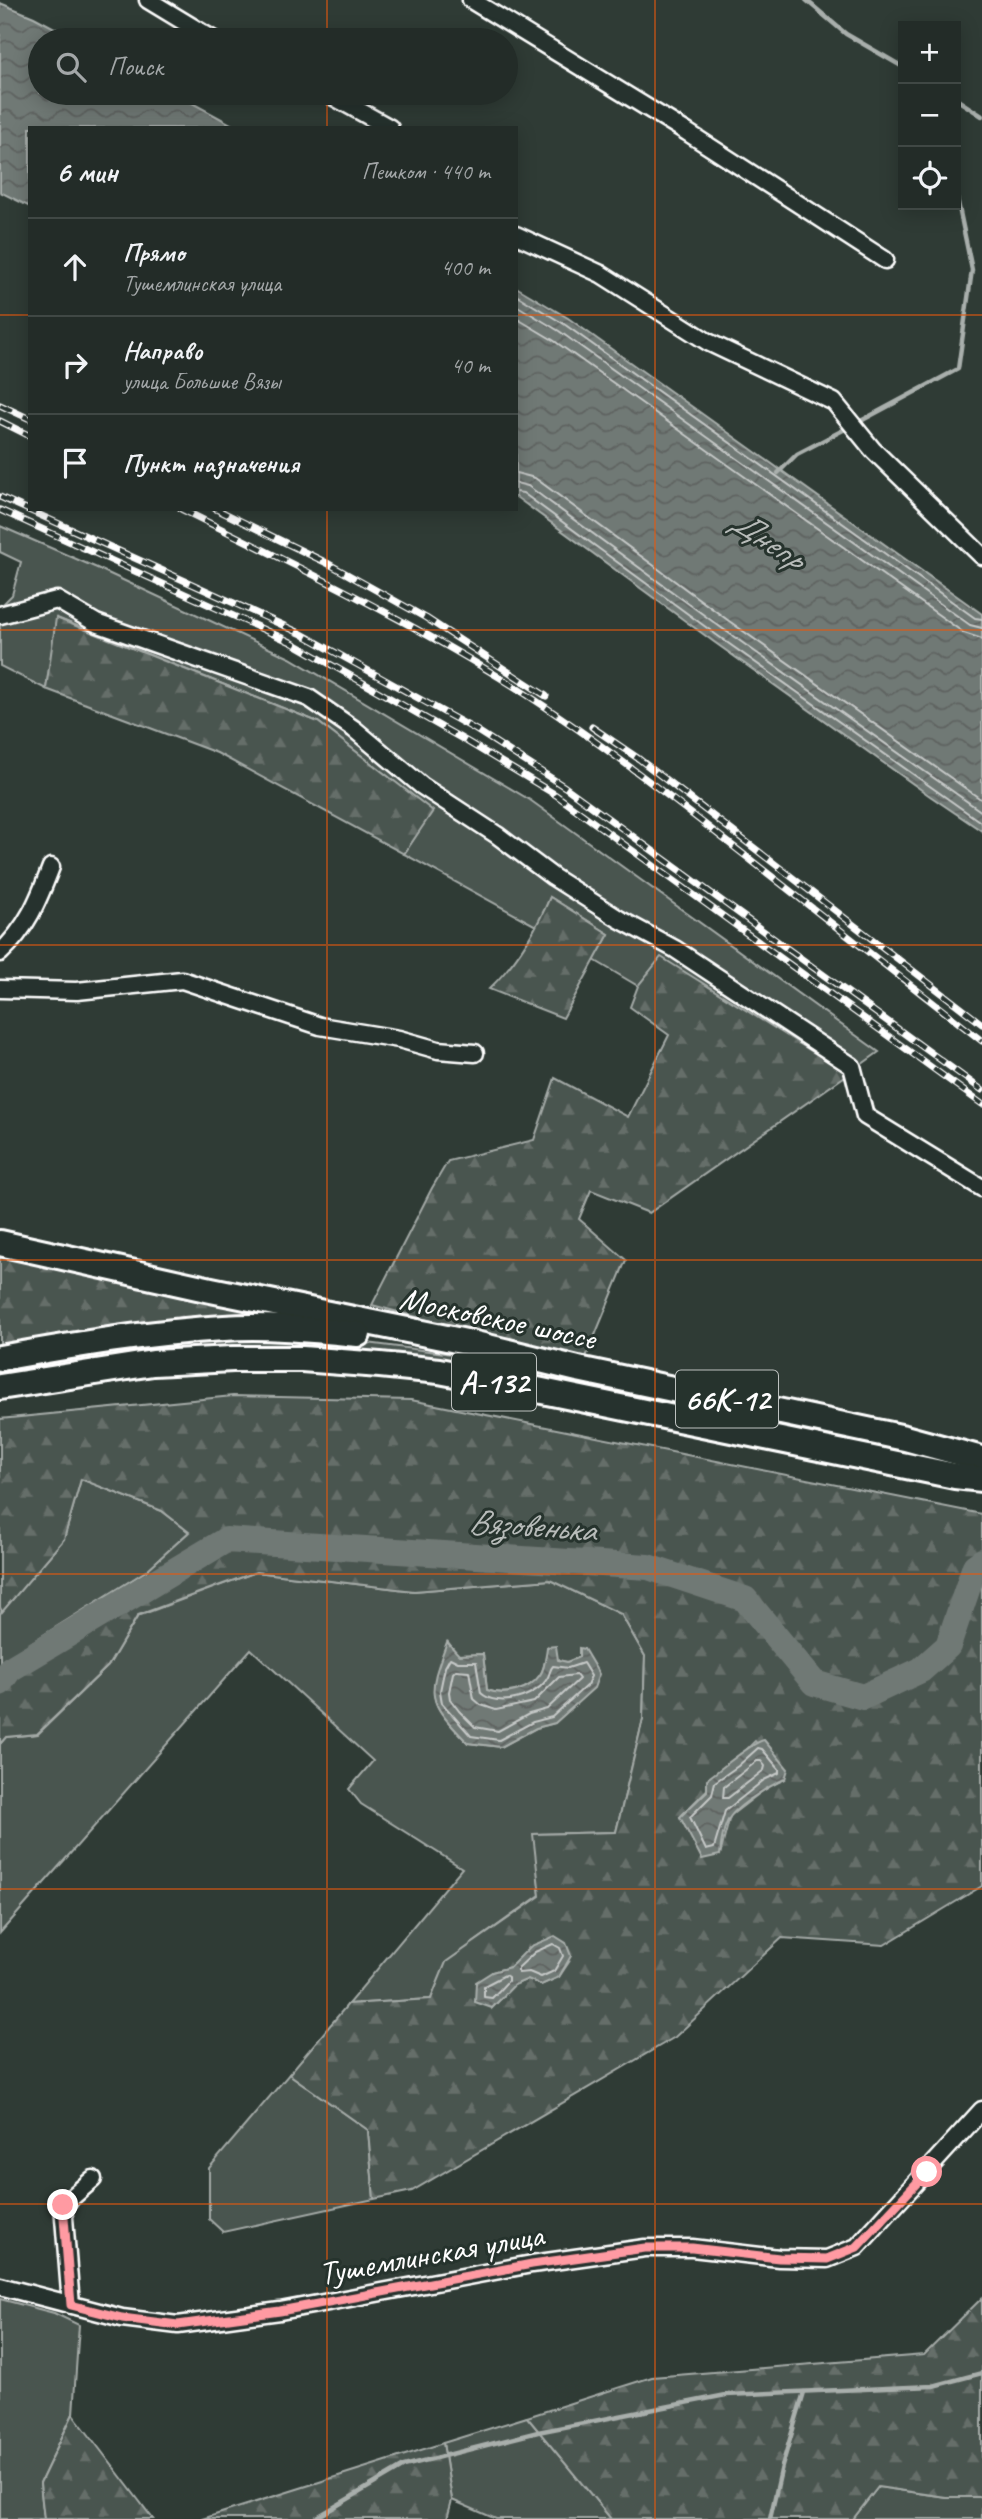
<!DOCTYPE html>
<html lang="ru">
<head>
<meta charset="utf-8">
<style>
  body { margin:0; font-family:Caveat,sans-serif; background:#2b3430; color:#f1f3f6 }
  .controls { position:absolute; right:21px; top:21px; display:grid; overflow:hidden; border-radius:0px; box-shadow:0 4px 18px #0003 }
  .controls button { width:63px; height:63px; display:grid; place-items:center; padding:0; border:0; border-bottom:2px solid #404845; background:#232c28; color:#f1f3f6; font:35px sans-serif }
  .stop { position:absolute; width:21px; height:21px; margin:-16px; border:5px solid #ff9aa2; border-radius:50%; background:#fff }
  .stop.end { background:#ff9aa2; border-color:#fff; box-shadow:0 2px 7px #0008 }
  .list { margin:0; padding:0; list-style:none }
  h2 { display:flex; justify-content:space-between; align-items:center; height:91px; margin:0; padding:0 28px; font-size:30px }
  h2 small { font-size:23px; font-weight:400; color:#a3a7a8 }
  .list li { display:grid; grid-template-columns:46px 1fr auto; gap:21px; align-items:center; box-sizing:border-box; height:98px; padding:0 28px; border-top:2px solid #404845 }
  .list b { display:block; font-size:26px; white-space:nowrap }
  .list p { margin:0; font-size:23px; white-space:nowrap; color:#a3a7a8 }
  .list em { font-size:23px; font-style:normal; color:#a3a7a8 }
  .icon { flex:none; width:38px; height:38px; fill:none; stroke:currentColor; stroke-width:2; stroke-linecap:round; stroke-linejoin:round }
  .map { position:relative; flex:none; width:982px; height:2519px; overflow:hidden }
  .search { position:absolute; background:#232c28; box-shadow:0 4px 18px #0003; left:28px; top:28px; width:490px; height:77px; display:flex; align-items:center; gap:18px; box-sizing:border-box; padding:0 24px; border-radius:38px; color:#a3a7a8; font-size:26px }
  .panel { position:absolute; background:#232c28; box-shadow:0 4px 18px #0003; left:28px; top:126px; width:490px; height:385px; border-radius:0px }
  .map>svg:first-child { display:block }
  .grass { fill:#4a544f; stroke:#a4aaa7; stroke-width:2; fill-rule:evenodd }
  .forest { fill:url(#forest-firs); stroke:#a4aaa7; stroke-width:2; fill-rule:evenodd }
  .water { fill:url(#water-waves); stroke:#a9afac; stroke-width:2 }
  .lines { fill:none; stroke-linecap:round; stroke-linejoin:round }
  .shore { stroke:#c6c9c8; stroke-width:2 }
  .stream { stroke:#a9afac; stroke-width:4.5 }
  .river { stroke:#707975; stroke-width:26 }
  .street-casing { stroke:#fff; stroke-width:21 }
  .primary-casing { stroke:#fff; stroke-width:30 }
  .street { stroke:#26332d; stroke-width:16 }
  .primary { stroke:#26332d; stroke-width:24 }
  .rail-casing { stroke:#fff; stroke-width:7 }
  .rail { stroke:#26332d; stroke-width:4.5; stroke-dasharray:13; stroke-linecap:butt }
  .route { stroke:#ff9aa2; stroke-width:9 }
  .grid { fill:none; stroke:#e8590c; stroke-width:2; stroke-opacity:0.55 }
  .labels { text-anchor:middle; stroke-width:6; stroke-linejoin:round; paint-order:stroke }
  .shield { fill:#26332d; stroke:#bec2c0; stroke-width:2 }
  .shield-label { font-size:32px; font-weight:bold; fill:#fff }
  .street-label { font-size:33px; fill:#fff; stroke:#26332d }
  .water-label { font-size:35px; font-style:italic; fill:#b8bcba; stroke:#26332d }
</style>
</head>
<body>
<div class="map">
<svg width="982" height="2519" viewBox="0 0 982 2519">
  <defs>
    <pattern id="forest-firs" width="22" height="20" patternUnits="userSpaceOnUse" patternTransform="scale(1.75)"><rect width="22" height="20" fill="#4a544f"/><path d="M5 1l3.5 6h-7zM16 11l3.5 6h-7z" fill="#656e69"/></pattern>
    <pattern id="water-waves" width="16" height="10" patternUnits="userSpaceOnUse" patternTransform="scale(1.75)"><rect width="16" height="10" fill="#707975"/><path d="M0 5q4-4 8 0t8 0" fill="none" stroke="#5e6260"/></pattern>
  </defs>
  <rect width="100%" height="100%" fill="#2f3b35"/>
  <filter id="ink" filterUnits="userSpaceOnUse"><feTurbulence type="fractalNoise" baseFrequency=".0143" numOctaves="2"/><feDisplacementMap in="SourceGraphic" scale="14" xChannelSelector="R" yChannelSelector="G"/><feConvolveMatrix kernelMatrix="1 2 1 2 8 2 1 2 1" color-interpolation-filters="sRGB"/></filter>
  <g filter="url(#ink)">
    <g class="grass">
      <path d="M0,526L97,568L290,658L530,800L879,1052L848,1074L661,958L638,986L594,960L609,934L550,897L538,927L404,854L432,811L318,722L57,618L46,689L0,666V607L12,595L21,562L0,552Z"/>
      <path d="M227,1339L352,1341L475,1357L578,1377L907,1450L912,1454L904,1456L416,1358L0,1378V1367L157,1343Z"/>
      <path d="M81,1479L162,1511L189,1532L146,1571L32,1642L0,1666V1613L64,1539Z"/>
      <path d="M256,1572L414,1591L550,1580L621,1614L645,1656L643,1719L616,1832L534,1834L540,1895L447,1962L431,1999L348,2004L462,1868L361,1804L349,1789L373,1761L251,1649L0,1933V1744L6,1737L38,1734L108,1666L138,1616ZM448,1642L458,1655L483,1654L487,1690C504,1696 529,1691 540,1675C545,1668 546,1655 548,1647L558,1660L567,1662L579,1657L555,1723L536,1728L501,1747L468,1743C424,1698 430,1700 448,1642Z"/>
      <path d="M289,2074L368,2130L374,2199L223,2232L209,2219V2168Z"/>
      <path d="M0,2299L54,2313L79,2325L73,2414L40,2483L44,2519H0Z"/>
      <path d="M527,2417L600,2505L611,2519H496L452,2500L443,2443Z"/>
      <path d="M878,2487L946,2497H982V2519H853Z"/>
    </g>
    <g class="forest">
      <path d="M56,618L318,722L433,811L404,854L217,753L46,689Z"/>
      <path d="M550,897L609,934L563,1018L489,989C516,963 536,930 550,897Z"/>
      <path d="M661,957L848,1074L649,1213L591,1190L579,1219L626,1260L584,1362L372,1305L432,1188L448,1161L534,1140L555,1078L628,1117L669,1035L630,1007L638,986Z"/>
      <path d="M0,1251L275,1310L0,1349Z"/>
      <path d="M233,1396L411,1400L982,1514V1886L884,1945L782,1938L675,2037L412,2191L374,2199L368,2130L289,2074L348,2004L431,1999L446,1962L540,1896L533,1834L616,1832L643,1719L645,1656L621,1614L550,1580L414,1591L256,1572L138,1615L108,1666L37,1734L6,1737L0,1744V1666L3,1662L146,1571L189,1532L162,1511L81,1479L64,1539L2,1612L0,1607V1419ZM755,1741L785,1779L769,1786L730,1816L720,1855L690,1835L680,1817ZM569,1962L559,1977L541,1985L528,1979L514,1985L492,2008V1972L510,1967Z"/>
      <path d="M982,2298V2497H946L878,2487L853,2519H611L527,2417L652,2377L924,2355Z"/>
      <path d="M73,2414L153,2519H44L40,2483Z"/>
      <path d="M443,2443L452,2500L447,2519H202Z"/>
    </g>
    <g class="water">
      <path d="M0,3L34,17L77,40H40V93H174L238,128H30V207L0,192Z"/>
      <path d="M516,287L568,318L982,614V831L930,796L714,642L516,497Z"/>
      <path d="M447,1642L459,1655L483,1654L487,1690C504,1697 529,1691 540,1675C545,1669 546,1655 547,1647L556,1646L558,1660L567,1662L579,1657V1648L584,1649L599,1674L594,1688L555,1723L536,1728L501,1747L468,1743C427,1701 426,1697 447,1642Z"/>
      <path d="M764,1740L788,1769L785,1779C771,1785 738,1805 730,1817C723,1827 721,1843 720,1855L702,1859L680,1817L707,1791V1779C720,1770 752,1742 764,1740Z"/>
      <path d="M555,1936L566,1943L571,1956L559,1977L541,1985L528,1979L514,1985L492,2008L475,2002L476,1982L492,1972L510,1967L531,1946Z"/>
    </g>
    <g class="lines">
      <g class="shore">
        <path d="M516,295L564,324L975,618L982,619"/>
        <path d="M516,305L559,331L970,625L982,628"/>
        <path d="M516,318L553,340L964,633L982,639"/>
        <path d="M516,473L535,478L729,621L982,800"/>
        <path d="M516,483L528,486L723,629L982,812"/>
        <path d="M516,492L523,493L718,636L982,823"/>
        <path d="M450,1658L458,1662H476L481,1693C498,1709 538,1697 548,1677C550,1673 550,1669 553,1666L568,1668L583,1663L591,1676L587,1685L552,1717L533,1722L499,1740L471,1736L442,1703L440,1691L445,1667Z"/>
        <path d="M456,1670L469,1671L474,1699L481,1705L496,1710L534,1702L559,1677L576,1675L579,1679L547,1709L529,1714L498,1731L475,1727L459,1711L450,1699L449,1692L453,1673Z"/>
        <path d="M758,1748L762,1749L779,1769V1773L764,1780L725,1811L714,1848L706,1850L690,1817L712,1795L715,1782L738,1766Z"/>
        <path d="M757,1761H761L765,1766L764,1770L728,1798H723L724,1787Z"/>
        <path d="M553,1944L560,1948L563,1956L554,1971L541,1977L529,1972L518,1973V1968L535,1952Z"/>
        <path d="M505,1975L508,1977V1981L492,1998L484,1997V1986Z"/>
      </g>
      <g class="stream">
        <path d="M806,0L846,34L903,67"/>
        <path d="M956,99L982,116"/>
        <path d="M857,423L958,369L972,270L956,193"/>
        <path d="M778,473L797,454L849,427"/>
        <path d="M314,2519L404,2466L538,2432L726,2395L933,2386L982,2373"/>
        <path d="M770,2519L782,2466L804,2392"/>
      </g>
      <path class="river" d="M0,1683L10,1669L226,1540L648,1567L745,1599L814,1683L863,1697L921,1670L948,1646L975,1566L982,1561"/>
      <defs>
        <g id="street">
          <path d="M148,0L214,40"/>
          <path d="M471,0L687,132L885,260"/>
          <path d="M327,93L390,128"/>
          <path d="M516,235L601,274L708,342L834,402L873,450L982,556"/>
          <path d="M0,615L57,600L96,623L309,698L354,729L422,786L497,835L553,877L619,919L675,949L852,1066L865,1116L982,1188"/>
          <path d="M0,953C27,928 38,901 51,867"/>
          <path d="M0,989L77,991L182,980L320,1026L399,1039L438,1050L475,1053"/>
          <path d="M0,2286L122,2318L178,2325L280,2311L532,2264L645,2248H692L779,2258L827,2259L857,2247L982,2110"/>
          <path d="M71,2305L63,2205L93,2179"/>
        </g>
        <g id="primary">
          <path d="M0,1243L211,1290L471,1343L578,1369L905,1438L982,1459"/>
          <path d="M0,1358C74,1345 149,1332 224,1328C269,1325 314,1330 358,1334"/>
          <path d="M0,1387L153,1363L233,1359H302L380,1365L439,1371L518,1386L955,1476L982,1479"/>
        </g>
      </defs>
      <use href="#street" class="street-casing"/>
      <use href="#primary" class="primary-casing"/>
      <use href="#street" class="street"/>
      <use href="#primary" class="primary"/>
      <defs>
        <g id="rail">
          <path d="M0,405L30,419"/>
          <path d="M0,421L30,436"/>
          <path d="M0,497L300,633L476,730L565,787L982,1090"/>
          <path d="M181,509C288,562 397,614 499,677C588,732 670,797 752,861C829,921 906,981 982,1041"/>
          <path d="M216,509L329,564L426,618L546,696"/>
          <path d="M0,510L291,642L466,741L556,795L982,1104"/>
          <path d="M592,727L639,759L982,1024"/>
        </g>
      </defs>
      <use href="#rail" class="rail-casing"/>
      <use href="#rail" class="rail"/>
    </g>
  </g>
  <g class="lines" filter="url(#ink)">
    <path class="route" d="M63,2205L71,2305L122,2318L178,2325L280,2311L532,2264L645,2248H692L779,2258L827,2259L857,2247L927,2172"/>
  </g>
  <path class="grid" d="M327,0V40M655,0V2519M327,93V128M0,315H30M516,315H982M327,509V2519M0,630H982M0,945H982M0,1260H982M0,1574H982M0,1889H982M0,2204H982"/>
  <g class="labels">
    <g class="shield">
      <rect x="452" y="1353.5" width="84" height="57" rx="5"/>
      <rect x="676" y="1370.5" width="102" height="57" rx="5"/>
    </g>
    <g class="shield-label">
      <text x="494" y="1393">А-132</text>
      <text x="727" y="1410">66К-12</text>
    </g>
    <g class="street-label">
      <text transform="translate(498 1317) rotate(12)" y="12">Московское шоссе</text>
      <text transform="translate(431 2253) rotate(-10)" y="12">Тушемлинская улица</text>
    </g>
    <g class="water-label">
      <text transform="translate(768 539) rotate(34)" y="12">Днепр</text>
      <text transform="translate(532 1525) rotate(4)" y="12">Вязовенька</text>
    </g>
  </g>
</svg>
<div class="controls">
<button>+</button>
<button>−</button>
<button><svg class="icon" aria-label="locate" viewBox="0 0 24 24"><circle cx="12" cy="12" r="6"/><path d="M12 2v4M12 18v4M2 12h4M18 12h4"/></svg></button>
</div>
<div class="stop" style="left:927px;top:2172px"></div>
<div class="stop end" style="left:63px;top:2205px"></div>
<div class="search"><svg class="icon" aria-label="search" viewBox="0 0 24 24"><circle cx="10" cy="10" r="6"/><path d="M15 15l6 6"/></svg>Поиск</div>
<section class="panel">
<h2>6 мин<small>Пешком · 440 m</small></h2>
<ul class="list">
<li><svg class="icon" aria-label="ahead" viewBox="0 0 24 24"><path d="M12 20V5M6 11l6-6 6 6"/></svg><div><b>Прямо</b><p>Тушемлинская улица</p></div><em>400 m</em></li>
<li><svg class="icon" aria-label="right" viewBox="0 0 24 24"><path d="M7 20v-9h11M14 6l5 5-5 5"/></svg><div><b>Направо</b><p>улица Большие Вязы</p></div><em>40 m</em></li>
<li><svg class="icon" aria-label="arrive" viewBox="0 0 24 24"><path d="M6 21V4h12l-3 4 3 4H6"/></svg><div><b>Пункт назначения</b></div></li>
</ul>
</section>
</div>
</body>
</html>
